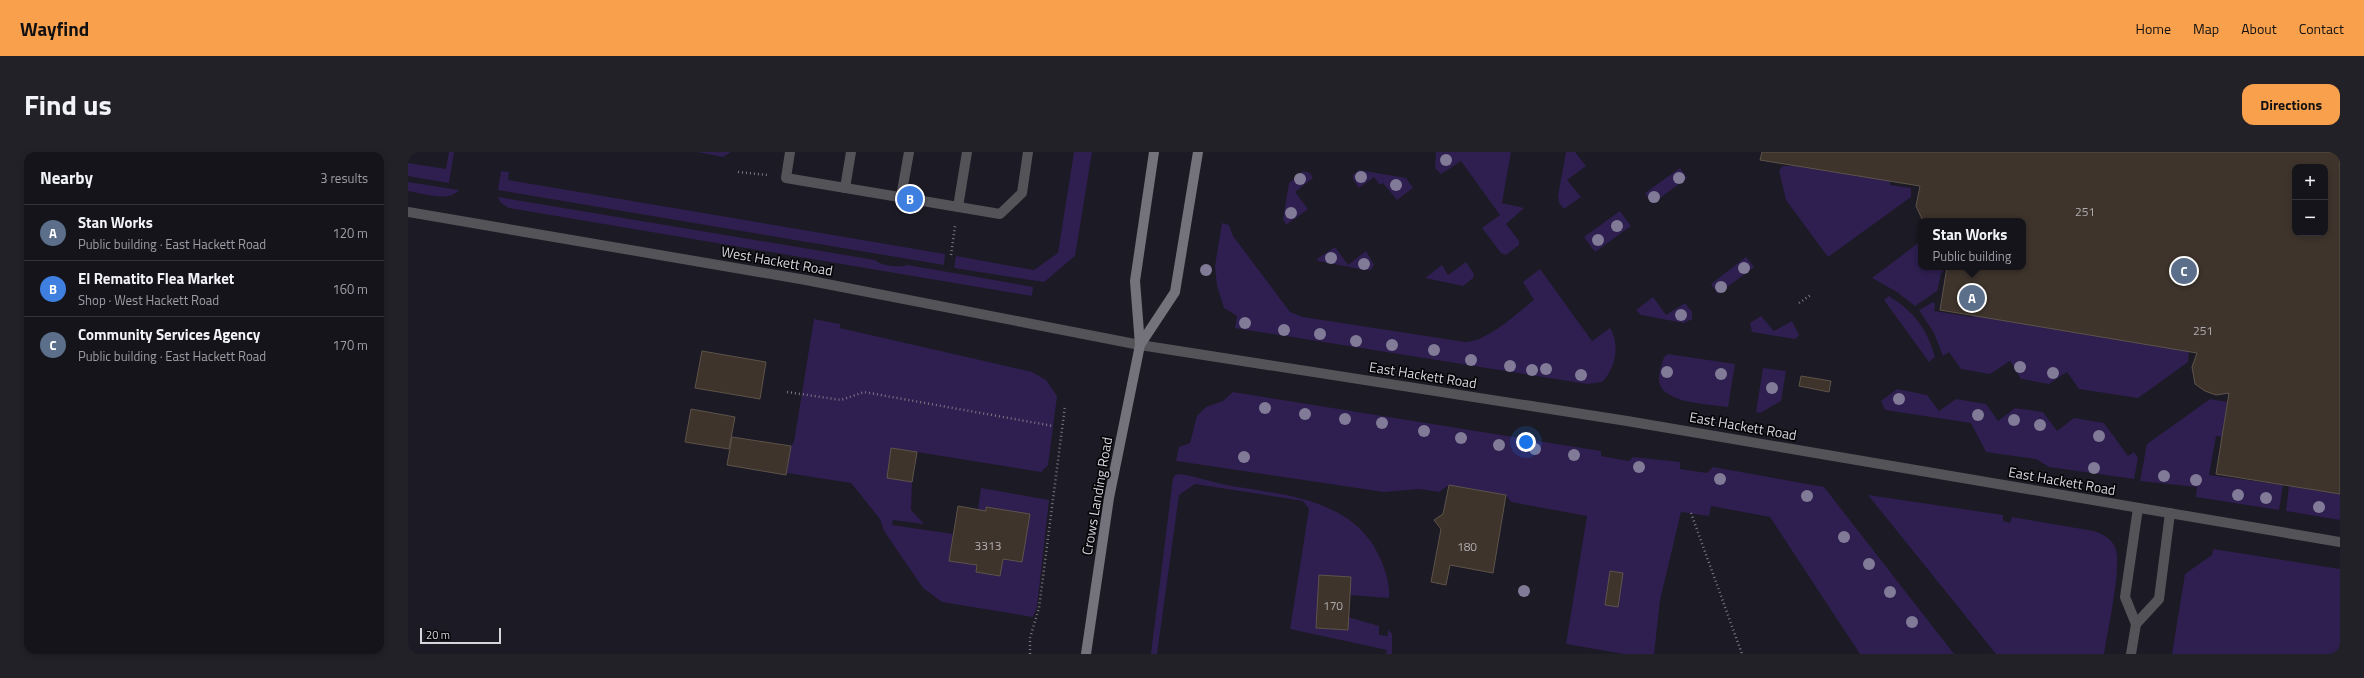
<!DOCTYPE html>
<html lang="en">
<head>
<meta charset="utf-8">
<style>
  body { margin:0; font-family:"Titillium Web",sans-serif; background:#222128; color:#f1f3f6 }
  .controls { position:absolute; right:12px; top:12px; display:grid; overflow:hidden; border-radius:8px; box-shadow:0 2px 6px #0003 }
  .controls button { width:36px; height:36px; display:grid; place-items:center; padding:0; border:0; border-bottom:1px solid #34333a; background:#15141b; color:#f1f3f6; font:20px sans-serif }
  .scale { position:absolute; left:12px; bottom:10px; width:81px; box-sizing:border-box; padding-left:4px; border:2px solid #d6d5dc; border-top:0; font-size:11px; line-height:14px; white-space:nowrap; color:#d6d5dc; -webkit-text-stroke:3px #060609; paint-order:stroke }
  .you { position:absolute; left:1118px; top:290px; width:14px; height:14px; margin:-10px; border:3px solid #fff; border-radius:50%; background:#1a73e8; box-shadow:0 0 0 6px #1a73e833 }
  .badge { display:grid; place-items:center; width:26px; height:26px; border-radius:50%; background:#f9a04d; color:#fff; font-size:13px; font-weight:700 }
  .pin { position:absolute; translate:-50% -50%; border:2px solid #fff; box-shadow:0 1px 4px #0006 }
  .popup { position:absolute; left:1510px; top:66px; width:108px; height:52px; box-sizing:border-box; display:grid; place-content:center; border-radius:8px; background:#15141b; filter:drop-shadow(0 1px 3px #0005); font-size:13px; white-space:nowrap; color:#9d9ea3 }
  .popup b { font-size:15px; color:#f1f3f6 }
  .popup::after { content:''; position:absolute; left:50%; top:100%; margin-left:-8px; border:8px solid transparent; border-top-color:#15141b }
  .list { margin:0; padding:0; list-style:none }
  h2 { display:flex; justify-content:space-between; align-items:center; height:52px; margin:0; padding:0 16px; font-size:17px }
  h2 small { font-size:13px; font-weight:400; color:#9d9ea3 }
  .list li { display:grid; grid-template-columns:26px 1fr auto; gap:12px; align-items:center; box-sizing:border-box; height:56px; padding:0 16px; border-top:1px solid #34333a }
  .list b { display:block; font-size:15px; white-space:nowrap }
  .list p { margin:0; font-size:13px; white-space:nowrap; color:#9d9ea3 }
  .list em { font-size:13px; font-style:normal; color:#9d9ea3 }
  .map { position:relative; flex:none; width:1932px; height:502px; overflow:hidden; border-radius:12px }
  header { display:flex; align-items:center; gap:24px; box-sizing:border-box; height:56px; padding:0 20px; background:#f9a04d; color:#111 }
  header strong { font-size:19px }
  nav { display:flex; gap:22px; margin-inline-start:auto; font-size:14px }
  .intro { display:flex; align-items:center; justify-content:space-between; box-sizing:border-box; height:96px; padding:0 24px }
  h1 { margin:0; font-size:28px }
  .button { padding:10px 18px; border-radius:12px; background:#f9a04d; color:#111; font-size:14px; font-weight:700 }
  main { display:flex; gap:24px; padding:0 24px }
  aside { flex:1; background:#15141b; border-radius:12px; box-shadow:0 2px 6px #0003 }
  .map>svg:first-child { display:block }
  .green { fill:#2e1f50 }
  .building { fill:#3e342c; stroke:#5d534a; fill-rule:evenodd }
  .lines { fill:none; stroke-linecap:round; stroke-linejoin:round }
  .path { stroke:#7a7881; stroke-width:2.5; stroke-dasharray:1 3; stroke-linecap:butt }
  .pedestrian { stroke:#545358; stroke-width:10 }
  .minor { stroke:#545358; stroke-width:10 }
  .secondary { stroke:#74727b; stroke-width:10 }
  .tree { fill:#817b97 }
  .labels { text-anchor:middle; stroke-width:3.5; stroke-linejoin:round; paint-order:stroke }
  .number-label { font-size:12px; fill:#b0adb0 }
  .street-label { font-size:14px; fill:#d6d5dc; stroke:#060609 }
</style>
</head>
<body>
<header>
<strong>Wayfind</strong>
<nav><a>Home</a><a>Map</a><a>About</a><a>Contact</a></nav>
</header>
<div class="intro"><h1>Find us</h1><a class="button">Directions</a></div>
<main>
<aside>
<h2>Nearby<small>3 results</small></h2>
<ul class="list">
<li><span class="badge" style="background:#5c6f8a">A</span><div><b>Stan Works</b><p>Public building · East Hackett Road</p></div><em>120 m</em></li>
<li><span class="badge" style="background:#3f7fe0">B</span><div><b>El Rematito Flea Market</b><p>Shop · West Hackett Road</p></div><em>160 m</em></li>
<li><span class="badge" style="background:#5c6f8a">C</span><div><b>Community Services Agency</b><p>Public building · East Hackett Road</p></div><em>170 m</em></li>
</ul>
</aside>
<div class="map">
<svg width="1932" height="502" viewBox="0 0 1932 502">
  <rect width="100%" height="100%" fill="#1c1a24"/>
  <g class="green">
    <path d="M41,0H46L41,31L0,24V11L38,17Z"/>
    <path d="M289,0H323L315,5Z"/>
    <path d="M666,0H684L667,104L636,130L546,116L548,104L626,118L650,101Z"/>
    <path d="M1028,0H1103L1094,51L1116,56L1098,72L1111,89V93L1098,103L1093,101L1074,76L1092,63L1053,9L1033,22L1027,16Z"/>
    <path d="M1158,0H1167L1178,14L1159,28L1173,45L1156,57L1151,51L1150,44Z"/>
    <path d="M1375,14H1387L1482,29V33L1503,36V45L1420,105L1378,48L1371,18Z"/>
    <path d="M1272,16L1279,26L1244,52L1237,41Z"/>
    <path d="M951,18L998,26L1005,36L989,48L975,31L972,33L966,25L951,36L945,27V23Z"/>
    <path d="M93,19L101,20L100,28L537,102L536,113L90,38Z"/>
    <path d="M895,19L902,21L905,26L887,40L900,57L878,73L875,67L881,31Z"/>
    <path d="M0,30L51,38C40,51 14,41 0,39Z"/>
    <path d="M90,45L467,108C473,114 492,116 500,113L625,135L624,144L101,56L93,51Z"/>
    <path d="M1212,59L1223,74L1187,100L1176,85Z"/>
    <path d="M814,71L821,73L825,84L882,160L895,165L1057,190C1080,189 1108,162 1126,148L1115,130L1132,117L1184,189L1202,176C1212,192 1208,217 1194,230L1179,232L827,176L829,164L816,156L809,134L807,114Z"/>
    <path d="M1513,89V115H1538L1533,122L1529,139L1507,154L1489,140L1464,126Z"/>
    <path d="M927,95L940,113L958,99L966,113L963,118H957L910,109L909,107Z"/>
    <path d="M1338,105L1346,115L1310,142L1303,132Z"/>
    <path d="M1058,110L1066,122L1065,126L1055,134L1017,126L1034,113L1040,123Z"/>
    <path d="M1481,144C1507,161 1518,175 1527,205L1521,210L1476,148Z"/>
    <path d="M1245,145L1258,163L1277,151L1284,160V167L1276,171L1233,163L1228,158Z"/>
    <path d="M1525,150L1527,152L1526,159L1564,165V163L1781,199L1780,210L1730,246L1671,237L1659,220L1641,232L1613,227L1602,209L1582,222L1553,217L1541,200L1535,204L1526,181L1511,158Z"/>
    <path d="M1353,164L1366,179L1384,169L1391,183L1387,187L1344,180L1342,171Z"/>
    <path d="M406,167L432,172V176L624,220L638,228L649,244L640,313L633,320L484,296L479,325L504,330L503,358L516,372L485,368L484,373L545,382L541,409L569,413L568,420L592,424L595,407L614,409L622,363L578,355V359L570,357L573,336L641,348L629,455L625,465L534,450L515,436L476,379L472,367L443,331L379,321L383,294L386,290Z"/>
    <path d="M1260,202L1327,212L1320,255C1302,252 1254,252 1251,229C1250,222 1254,212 1256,205Z"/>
    <path d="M1355,216L1378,219L1373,249L1352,261L1348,260Z"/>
    <path d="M1489,237L1519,243L1531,259L1548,247L1578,252L1590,269L1607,256L1635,260L1649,279L1666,266L1696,271L1720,304L1726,300L1730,306L1726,327L1641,315L1628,307L1578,300L1563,271L1477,258L1473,249Z"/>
    <path d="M825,240L1193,299V304L1221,309L1225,305L1272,310V317L1299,321L1305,315L1416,335L1546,502H1452L1362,365L1303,354L1301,364L1273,360L1252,448L1246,502H1216L1158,492L1179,364L1103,350L1098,343L1041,333L1031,340L1011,337L976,340L768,309L771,295L782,291L789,264L798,255L815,249Z"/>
    <path d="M1802,247L1819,250L1814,285L1808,284L1801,323L1875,333L1871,358L1788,345L1789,335L1732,329L1739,292Z"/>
    <path d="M773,322C790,325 807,331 823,334C880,343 948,348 973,408C978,421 982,432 981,446L942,443L908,476L940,478V465L971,474V483L980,484V477L984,482V502H978L979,498L882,477L901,357L895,349L787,332L771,343L749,502H743L765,326L767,323Z"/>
    <path d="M1881,334L1932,342V368L1878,359Z"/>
    <path d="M1460,343L1595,363V369L1602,371L1604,365L1686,379C1694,382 1703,386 1707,395C1715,412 1699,480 1696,502H1588Z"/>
    <path d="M1805,397L1932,417V502H1764L1777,422L1804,403Z"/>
  </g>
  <g class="building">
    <path d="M1354,0H1932V342L1808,322L1821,241L1808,243L1797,239L1787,232L1784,215L1789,201L1532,158L1539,115H1615V69H1515L1508,54L1512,34L1352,8ZM1887,15H1917V81H1887Z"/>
    <path d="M294,199L358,210L352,247L287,236Z"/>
    <path d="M1393,224L1423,229L1421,240L1391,234Z"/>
    <path d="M283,257L327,265L321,297L277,290Z"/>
    <path d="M324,285L383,294L378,323L319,313Z"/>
    <path d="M483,296L509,300L504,330L479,326Z"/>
    <path d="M1041,333L1098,343L1085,421L1042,413L1038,433L1023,430L1033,377L1026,368L1035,362Z"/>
    <path d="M550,354L578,359V355L622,362L614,410L595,407L592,424L568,420L569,413L541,409Z"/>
    <path d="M1202,419L1215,421L1210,455L1197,453Z"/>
    <path d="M911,423L943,425L940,478L908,476Z"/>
  </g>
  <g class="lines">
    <g class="path">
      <path d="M330,20L359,23"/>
      <path d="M543,103L547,74"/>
      <path d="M1391,151L1404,142"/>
      <path d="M379,240L433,248L456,240L645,274"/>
      <path d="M1283,361L1334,502"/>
      <path d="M622,502V486L631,456L657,254"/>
    </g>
    <g class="pedestrian">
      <path d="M382,0L378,26L592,62L614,41L620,0"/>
      <path d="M437,36L443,0"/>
      <path d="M493,45L501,0"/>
      <path d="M550,55L559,0"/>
    </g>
    <g class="minor">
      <path d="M0,60L398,128L732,193L1219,269L1932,390"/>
      <path d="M1728,472L1751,447L1762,361"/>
      <path d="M1723,502L1728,472L1717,445L1730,356"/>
    </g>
    <g class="secondary">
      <path d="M732,193L767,140L790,0"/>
      <path d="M678,502L701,346L732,193L727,129L746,0"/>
    </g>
  </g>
  <g class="tree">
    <circle cx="1038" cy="8" r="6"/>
    <circle cx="953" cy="25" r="6"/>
    <circle cx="1271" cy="26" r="6"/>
    <circle cx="892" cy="27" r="6"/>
    <circle cx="988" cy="33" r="6"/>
    <circle cx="1246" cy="45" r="6"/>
    <circle cx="883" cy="61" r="6"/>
    <circle cx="1209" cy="74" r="6"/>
    <circle cx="1190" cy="88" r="6"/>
    <circle cx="923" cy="106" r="6"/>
    <circle cx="956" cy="112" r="6"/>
    <circle cx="1336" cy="116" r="6"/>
    <circle cx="798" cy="118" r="6"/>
    <circle cx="1313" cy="135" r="6"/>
    <circle cx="1273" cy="163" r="6"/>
    <circle cx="837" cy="171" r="6"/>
    <circle cx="876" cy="178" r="6"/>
    <circle cx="912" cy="182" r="6"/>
    <circle cx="948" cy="189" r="6"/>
    <circle cx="984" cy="193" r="6"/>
    <circle cx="1026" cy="198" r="6"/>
    <circle cx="1063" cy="208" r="6"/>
    <circle cx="1102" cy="214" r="6"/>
    <circle cx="1612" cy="215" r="6"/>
    <circle cx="1138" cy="217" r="6"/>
    <circle cx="1124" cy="218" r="6"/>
    <circle cx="1259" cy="220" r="6"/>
    <circle cx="1645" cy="221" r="6"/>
    <circle cx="1313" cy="222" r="6"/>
    <circle cx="1173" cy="223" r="6"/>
    <circle cx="1364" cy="236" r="6"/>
    <circle cx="1491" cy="247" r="6"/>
    <circle cx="857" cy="256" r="6"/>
    <circle cx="897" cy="262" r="6"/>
    <circle cx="1570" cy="263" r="6"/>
    <circle cx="937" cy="267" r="6"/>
    <circle cx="1606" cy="268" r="6"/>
    <circle cx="974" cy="271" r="6"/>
    <circle cx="1632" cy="273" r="6"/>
    <circle cx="1016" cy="279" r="6"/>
    <circle cx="1691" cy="284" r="6"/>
    <circle cx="1053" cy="286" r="6"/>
    <circle cx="1091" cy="293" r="6"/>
    <circle cx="1127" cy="297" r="6"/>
    <circle cx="1166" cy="303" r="6"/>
    <circle cx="836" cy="305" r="6"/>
    <circle cx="1231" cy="315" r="6"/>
    <circle cx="1686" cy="316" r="6"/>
    <circle cx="1756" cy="324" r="6"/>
    <circle cx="1312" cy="327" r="6"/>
    <circle cx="1788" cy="328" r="6"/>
    <circle cx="1830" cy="343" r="6"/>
    <circle cx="1399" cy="344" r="6"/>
    <circle cx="1858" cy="346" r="6"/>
    <circle cx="1911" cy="355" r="6"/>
    <circle cx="1436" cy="385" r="6"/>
    <circle cx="1461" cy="412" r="6"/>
    <circle cx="1116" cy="439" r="6"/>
    <circle cx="1482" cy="440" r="6"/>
    <circle cx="1504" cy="470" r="6"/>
  </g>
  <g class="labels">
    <g class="number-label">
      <text x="1677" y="64">251</text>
      <text x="1795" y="183">251</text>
      <text x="580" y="398">3313</text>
      <text x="1059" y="399">180</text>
      <text x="925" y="458">170</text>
    </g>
    <g class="street-label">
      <text transform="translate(369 109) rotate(10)" y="5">West Hackett Road</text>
      <text transform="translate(1015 223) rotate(9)" y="5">East Hackett Road</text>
      <text transform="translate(1335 274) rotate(10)" y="5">East Hackett Road</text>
      <text transform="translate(1654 329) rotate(10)" y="5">East Hackett Road</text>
      <text transform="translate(689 344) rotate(-80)" y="5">Crows Landing Road</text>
    </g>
  </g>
</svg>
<div class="controls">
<button>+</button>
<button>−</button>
</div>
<div class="scale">20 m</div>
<div class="you"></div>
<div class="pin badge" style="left:1564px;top:146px;background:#5c6f8a">A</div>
<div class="popup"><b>Stan Works</b>Public building</div>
<div class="pin badge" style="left:502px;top:47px;background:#3f7fe0">B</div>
<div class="pin badge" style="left:1776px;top:119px;background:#5c6f8a">C</div>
</div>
</main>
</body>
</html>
